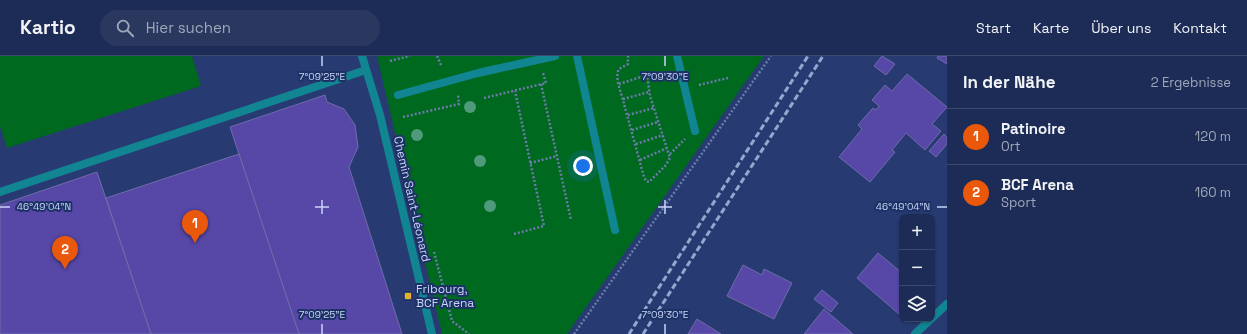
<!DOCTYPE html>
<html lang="de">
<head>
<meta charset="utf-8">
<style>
  body { margin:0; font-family:"Space Grotesk",sans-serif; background:#2a3860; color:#f1f3f6 }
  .controls { position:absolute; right:12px; bottom:12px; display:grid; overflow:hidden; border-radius:8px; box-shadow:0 1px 3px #0004 }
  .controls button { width:36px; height:36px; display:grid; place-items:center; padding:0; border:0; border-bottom:1px solid #3b486c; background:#1d2c56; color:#f1f3f6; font:20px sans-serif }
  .you { position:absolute; left:583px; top:110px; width:14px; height:14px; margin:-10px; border:3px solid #fff; border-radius:50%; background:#1a73e8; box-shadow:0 0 0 6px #1a73e833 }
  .badge { display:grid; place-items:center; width:26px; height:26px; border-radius:50%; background:#ea580c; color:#fff; font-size:13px; font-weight:700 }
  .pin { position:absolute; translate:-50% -33px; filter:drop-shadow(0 1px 2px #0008) }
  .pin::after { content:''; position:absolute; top:21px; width:14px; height:12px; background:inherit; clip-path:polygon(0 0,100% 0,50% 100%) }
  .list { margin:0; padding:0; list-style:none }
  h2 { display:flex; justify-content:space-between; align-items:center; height:52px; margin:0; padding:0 16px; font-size:17px }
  h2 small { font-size:13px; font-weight:400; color:#a0a7b9 }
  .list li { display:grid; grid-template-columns:26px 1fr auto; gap:12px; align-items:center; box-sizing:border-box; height:56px; padding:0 16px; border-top:1px solid #3b486c }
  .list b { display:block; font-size:15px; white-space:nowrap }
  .list p { margin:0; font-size:13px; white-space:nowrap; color:#a0a7b9 }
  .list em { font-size:13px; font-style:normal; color:#a0a7b9 }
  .icon { flex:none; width:22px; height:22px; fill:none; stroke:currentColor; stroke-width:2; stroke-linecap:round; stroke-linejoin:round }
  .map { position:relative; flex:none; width:947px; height:278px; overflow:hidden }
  header { display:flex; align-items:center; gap:24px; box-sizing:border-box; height:56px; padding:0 20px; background:#1d2c56; border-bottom:1px solid #3b486c }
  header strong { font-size:19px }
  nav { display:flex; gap:22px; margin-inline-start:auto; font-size:14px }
  .search { width:280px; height:36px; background:#2a3860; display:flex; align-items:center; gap:10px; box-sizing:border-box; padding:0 14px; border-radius:22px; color:#a0a7b9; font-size:15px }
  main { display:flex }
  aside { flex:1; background:#1d2c56 }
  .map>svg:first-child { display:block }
  .green { fill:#006920 }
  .building { fill:#5748a8; stroke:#706baa }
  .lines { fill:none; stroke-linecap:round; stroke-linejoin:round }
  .path { stroke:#6b7caa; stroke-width:2.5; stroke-dasharray:2 2; stroke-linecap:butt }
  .service { stroke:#118692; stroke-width:8 }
  .minor { stroke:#118692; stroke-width:8 }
  .rail { stroke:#96a6ce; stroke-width:3; stroke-dasharray:6 3; stroke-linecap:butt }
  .tree { fill:#4f9a7a }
  .ticks { fill:none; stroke:#c7d5f6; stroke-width:1.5 }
  .poi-dot { fill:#e0b034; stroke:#1e3166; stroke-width:1.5 }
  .labels { text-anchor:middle; stroke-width:4; stroke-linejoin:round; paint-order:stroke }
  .street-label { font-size:12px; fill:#c7d5f6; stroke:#1e3166 }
  .poi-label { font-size:12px; fill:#c7d5f6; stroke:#1e3166; text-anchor:start }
  .ticks-label { font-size:10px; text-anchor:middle; fill:#c7d5f6; stroke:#1e3166; stroke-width:4; stroke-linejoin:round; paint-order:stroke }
</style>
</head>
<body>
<header>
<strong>Kartio</strong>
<div class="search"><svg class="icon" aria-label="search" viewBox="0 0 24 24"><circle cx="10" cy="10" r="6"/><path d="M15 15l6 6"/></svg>Hier suchen</div>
<nav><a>Start</a><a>Karte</a><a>Über uns</a><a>Kontakt</a></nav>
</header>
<main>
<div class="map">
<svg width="947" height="278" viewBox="0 0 947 278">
  <rect width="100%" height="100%" fill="#273b72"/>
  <g class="green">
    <path d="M0,0H192L201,30L7,92L0,70Z"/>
    <path d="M377,0H764L567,278H442Z"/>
  </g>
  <g class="building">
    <path d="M882,0L895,8L886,19L874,10Z"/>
    <path d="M938,0H947V8L937,2Z"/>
    <path d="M907,18L947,51L932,68L941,75L925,94L906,77L892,94L895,96L870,126L839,101L862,73L858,69L873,52L876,54L879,50L872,44L885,29L892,35Z"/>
    <path d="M325,39L327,46L344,53L355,69L358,91L349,111L402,278H299L230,71Z"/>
    <path d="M944,78L947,81V88L936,101L929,95Z"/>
    <path d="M239,98L299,278H151L106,142Z"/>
    <path d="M97,116L151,278H0V149Z"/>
    <path d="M878,197L902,217L900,223L902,224V256L899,258L857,222Z"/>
    <path d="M743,209L762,219L764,213L792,227L774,263L727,240Z"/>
    <path d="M822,234L838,247L831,256L814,243Z"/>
    <path d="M824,253L853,278H804Z"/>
    <path d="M697,263L721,278H688Z"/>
  </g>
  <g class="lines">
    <g class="path">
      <path d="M437,0L442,11"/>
      <path d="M390,5L410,0"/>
      <path d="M541,28L571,164"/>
      <path d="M619,28L647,19L650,40L670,102L666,109L649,126L646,125L644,121L624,48C622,38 614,22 619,13L628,8V0"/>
      <path d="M699,29L728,22"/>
      <path d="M484,42L546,27L543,17"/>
      <path d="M623,43L649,36"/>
      <path d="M628,59L654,52"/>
      <path d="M403,61L459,48L458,38"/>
      <path d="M632,74L658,66"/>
      <path d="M636,88L663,79"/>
      <path d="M670,98L685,83"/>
      <path d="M640,104L667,92"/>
      <path d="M530,107L557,100"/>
      <path d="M514,178L544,170L515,35"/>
      <path d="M434,196L452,265L469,278"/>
      <path d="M574,278L771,0"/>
    </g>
    <g class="service">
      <path d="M577,0L615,174"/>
      <path d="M677,0L695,75"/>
      <path d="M398,39L478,17L555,0"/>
    </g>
    <g class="minor">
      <path d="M362,0L380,59L432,278"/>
      <path d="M0,136L366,14"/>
      <path d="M932,262L947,248"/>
      <path d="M915,278L931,263"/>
    </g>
    <g class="rail">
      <path d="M629,278L808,0"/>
      <path d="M643,278L823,0"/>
    </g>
  </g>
  <g class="tree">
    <circle cx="470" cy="51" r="6"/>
    <circle cx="417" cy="79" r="6"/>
    <circle cx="480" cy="105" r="6"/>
    <circle cx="490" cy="150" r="6"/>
  </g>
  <path class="ticks" d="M322,0V10M665,0V10M322,144V158M665,144V158M0,151H10M315,151H329M658,151H672M937,151H947M322,268V278M665,268V278"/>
  <rect class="poi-dot" x="404" y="236" width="8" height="8" rx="2"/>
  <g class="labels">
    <g class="street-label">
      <text transform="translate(412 143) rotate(77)" y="4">Chemin Saint-Léonard</text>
    </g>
    <g class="poi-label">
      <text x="416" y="237">Fribourg,<tspan x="416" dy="14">BCF Arena</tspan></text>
    </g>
  </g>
  <g class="ticks-label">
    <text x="322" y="24">7°09'25"E</text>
    <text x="665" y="24">7°09'30"E</text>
    <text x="44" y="154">46°49'04"N</text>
    <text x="903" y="154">46°49'04"N</text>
    <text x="322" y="262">7°09'25"E</text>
    <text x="665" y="262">7°09'30"E</text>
  </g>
</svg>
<div class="controls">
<button>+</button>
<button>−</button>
<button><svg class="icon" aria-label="layers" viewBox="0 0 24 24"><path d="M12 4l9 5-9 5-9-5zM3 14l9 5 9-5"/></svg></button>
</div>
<div class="you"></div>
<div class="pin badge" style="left:195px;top:187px">1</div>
<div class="pin badge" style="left:65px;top:213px">2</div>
</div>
<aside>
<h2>In der Nähe<small>2 Ergebnisse</small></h2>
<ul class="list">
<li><span class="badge">1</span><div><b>Patinoire</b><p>Ort</p></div><em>120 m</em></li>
<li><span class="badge">2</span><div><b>BCF Arena</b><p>Sport</p></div><em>160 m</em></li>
</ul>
</aside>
</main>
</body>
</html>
